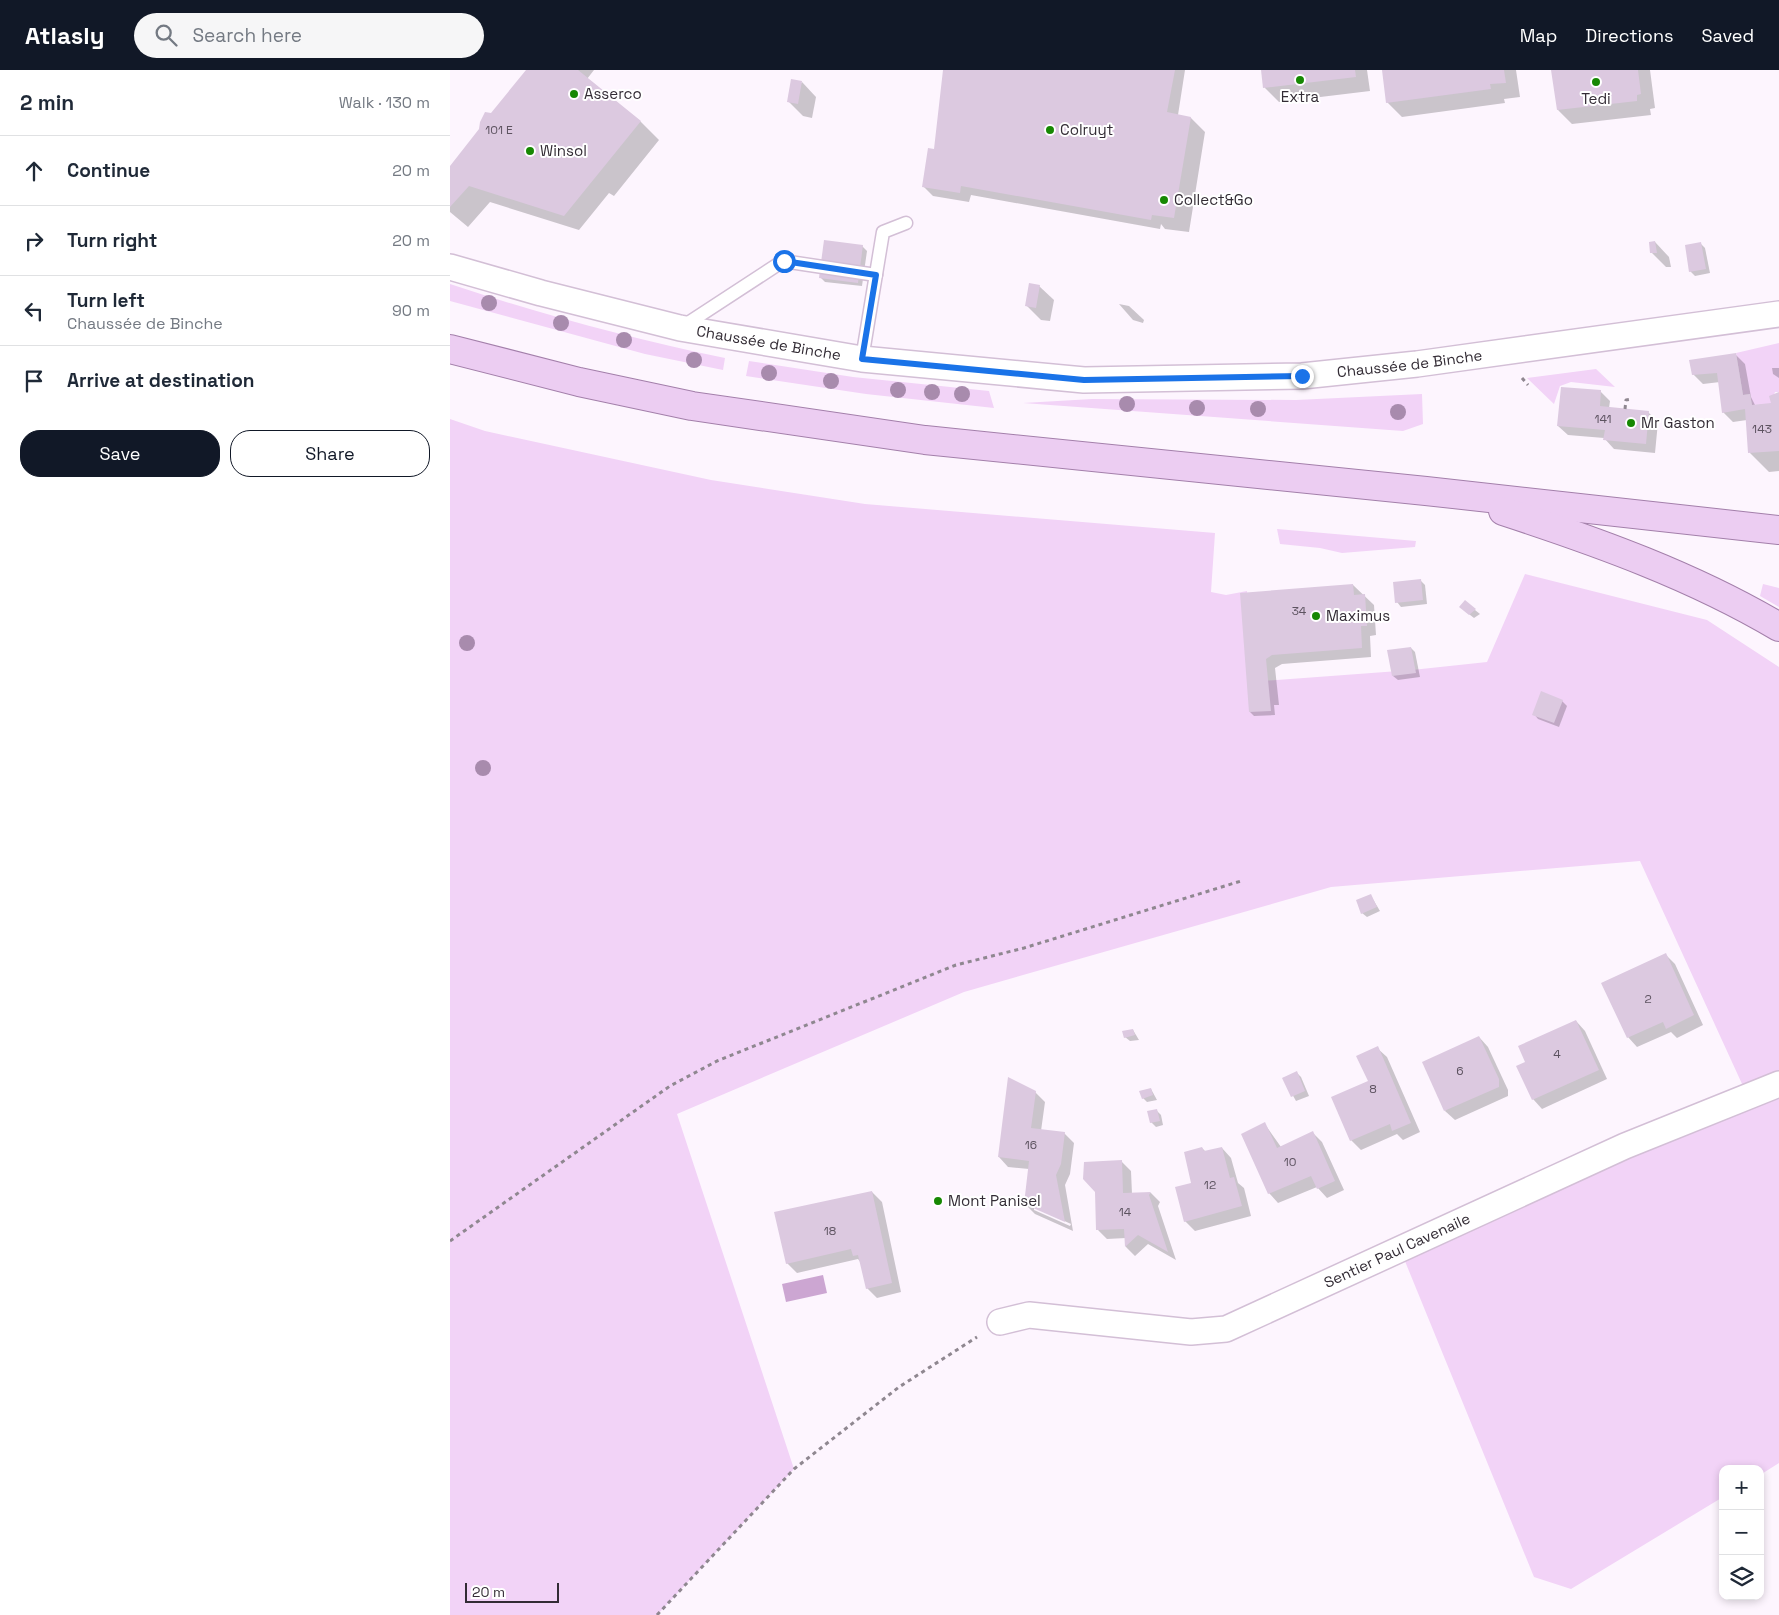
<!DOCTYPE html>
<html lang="en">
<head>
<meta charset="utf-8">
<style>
  body { margin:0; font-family:"Space Grotesk",sans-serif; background:#f6f6f7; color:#1f2937 }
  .controls { position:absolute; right:15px; bottom:15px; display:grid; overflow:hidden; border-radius:10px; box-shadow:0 2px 8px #0003 }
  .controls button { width:45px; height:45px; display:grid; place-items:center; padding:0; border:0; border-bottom:1px solid #e0e1e3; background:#fff; color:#1f2937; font:25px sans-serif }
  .scale { position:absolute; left:15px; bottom:12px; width:94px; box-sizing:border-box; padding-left:5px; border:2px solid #332c35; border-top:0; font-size:14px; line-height:18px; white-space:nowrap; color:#332c35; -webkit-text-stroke:4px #fff; paint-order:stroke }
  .stop { position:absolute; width:15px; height:15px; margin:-11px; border:4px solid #1a73e8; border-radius:50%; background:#fff }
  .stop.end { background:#1a73e8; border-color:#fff; box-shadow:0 1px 5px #0008 }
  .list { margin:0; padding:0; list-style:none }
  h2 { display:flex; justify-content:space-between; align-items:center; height:65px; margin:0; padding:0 20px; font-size:21px }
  h2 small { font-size:16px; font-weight:400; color:#747a83 }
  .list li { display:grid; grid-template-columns:32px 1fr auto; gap:15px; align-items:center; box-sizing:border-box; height:70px; padding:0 20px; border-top:1px solid #e0e1e3 }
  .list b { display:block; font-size:19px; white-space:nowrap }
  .list p { margin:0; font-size:16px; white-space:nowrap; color:#747a83 }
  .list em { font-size:16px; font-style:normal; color:#747a83 }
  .actions { display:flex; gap:10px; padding:15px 20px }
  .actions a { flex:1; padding:11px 0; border:1px solid #111827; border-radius:20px; text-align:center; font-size:18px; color:#111827 }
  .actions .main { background:#111827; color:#fff }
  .icon { flex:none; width:28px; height:28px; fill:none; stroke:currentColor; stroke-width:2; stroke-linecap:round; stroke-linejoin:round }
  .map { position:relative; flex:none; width:1329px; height:1545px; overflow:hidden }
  header { display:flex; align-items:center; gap:30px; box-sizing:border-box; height:70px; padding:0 25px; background:#111827; color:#fff }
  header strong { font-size:24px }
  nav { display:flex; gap:28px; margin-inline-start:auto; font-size:18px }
  .search { width:350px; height:45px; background:#f6f6f7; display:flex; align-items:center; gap:12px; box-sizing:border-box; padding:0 18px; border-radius:28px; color:#747a83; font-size:19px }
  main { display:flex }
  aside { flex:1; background:#fff }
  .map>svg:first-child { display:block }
  .green { fill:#f2d3f7 }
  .water { fill:#cca6d2 }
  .shadow { fill:#0003; fill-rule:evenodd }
  .building { fill:#dcc9e0 }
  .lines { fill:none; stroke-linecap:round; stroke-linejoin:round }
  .lane-casing { stroke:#d3bfd6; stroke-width:15 }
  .street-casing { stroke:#d3bfd6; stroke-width:28 }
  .primary-casing { stroke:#a37faa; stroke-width:30 }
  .path { stroke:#8f8790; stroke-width:3; stroke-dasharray:4 4; stroke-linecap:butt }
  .lane { stroke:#fff; stroke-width:12 }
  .street { stroke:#fff; stroke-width:25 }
  .primary { stroke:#eccdf2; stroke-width:28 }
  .tree { fill:#a88bad }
  .route { stroke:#1a73e8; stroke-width:6 }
  .poi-dot { fill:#178803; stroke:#fff; stroke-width:2 }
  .labels { text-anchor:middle; stroke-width:4; stroke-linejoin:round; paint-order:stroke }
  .number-label { font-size:12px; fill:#5d5360 }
  .poi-label { font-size:15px; fill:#332c35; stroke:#fff; text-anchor:start }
  .street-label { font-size:15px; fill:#332c35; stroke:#fff }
</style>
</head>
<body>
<header>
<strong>Atlasly</strong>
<div class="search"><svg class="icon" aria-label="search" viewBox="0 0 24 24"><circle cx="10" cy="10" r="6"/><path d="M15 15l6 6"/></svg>Search here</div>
<nav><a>Map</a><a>Directions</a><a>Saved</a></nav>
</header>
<main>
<aside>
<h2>2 min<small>Walk · 130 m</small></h2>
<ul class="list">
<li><svg class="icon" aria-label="ahead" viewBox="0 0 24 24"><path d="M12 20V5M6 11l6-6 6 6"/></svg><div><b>Continue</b></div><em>20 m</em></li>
<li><svg class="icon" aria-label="right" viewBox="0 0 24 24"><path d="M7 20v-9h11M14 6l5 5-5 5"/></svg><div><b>Turn right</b></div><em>20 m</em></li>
<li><svg class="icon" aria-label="left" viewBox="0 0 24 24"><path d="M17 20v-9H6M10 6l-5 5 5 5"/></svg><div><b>Turn left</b><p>Chaussée de Binche</p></div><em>90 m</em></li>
<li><svg class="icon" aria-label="arrive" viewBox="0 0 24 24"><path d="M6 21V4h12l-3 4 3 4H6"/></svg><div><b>Arrive at destination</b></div></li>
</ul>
<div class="actions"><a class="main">Save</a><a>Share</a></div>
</aside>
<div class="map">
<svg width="1329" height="1545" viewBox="0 0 1329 1545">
  <rect width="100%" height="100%" fill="#fdf5fe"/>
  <g class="green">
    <path d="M0,214C90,244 182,269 275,288L273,300L195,284L0,231Z"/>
    <path d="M1329,273V322H1325L1321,334L1302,335L1300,324L1293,325L1286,283Z"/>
    <path d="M299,291L403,307L539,321L544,338L416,324L296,306Z"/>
    <path d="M1146,299L1165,317L1121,312L1110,316L1104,334L1077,308Z"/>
    <path d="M972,324L973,354L953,361L573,333L642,329L846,330Z"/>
    <path d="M0,349L35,361L261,410L415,434L765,463L761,522L776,525L797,521L800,612L962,600L1037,592L1075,504L1257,550L1329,597V1393L1310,1405V1399H1273V1427L1121,1519L1084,1507L950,1179L1298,1027L1190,791L881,817L514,922L227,1044L344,1399L207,1545H0Z"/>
    <path d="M827,459L966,471L965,477L892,483L870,478L830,474Z"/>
    <path d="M1313,514L1329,518V537L1310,526Z"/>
  </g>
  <path class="water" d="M373,1205L377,1223L336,1232L332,1214Z"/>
  <g class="shadow">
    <path d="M77,0H144L137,9L190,51L209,70L164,126L159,123L129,160L40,132L18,157L0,142V98Z"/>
    <path d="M494,0H735L728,45L741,48L755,62L739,162L715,159L711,154L710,159L521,125L519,132L483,126L473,116L485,80Z"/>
    <path d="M812,0H917L920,21L829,32L815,18Z"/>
    <path d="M933,0H1066L1070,27L1054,29L1055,33L952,47L937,32Z"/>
    <path d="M1103,0H1200L1205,38L1200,39L1201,45L1122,54L1108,40Z"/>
    <path d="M352,12L366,27L362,48L353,46L339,32Z"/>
    <path d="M1205,172L1219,187L1221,197H1216L1201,182Z"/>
    <path d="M1251,174L1255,178L1260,203L1245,206L1240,201Z"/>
    <path d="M412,176L417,181L412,216L375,212L371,208Z"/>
    <path d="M589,216L604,230L600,251L591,250L576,235Z"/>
    <path d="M669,234L679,236L694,250L693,253L683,250Z"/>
    <path d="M1285,284L1295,294L1301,327L1305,335L1323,334L1329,323V401L1319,402L1300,383L1297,350L1283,352L1273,342L1270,312L1253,314L1243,304Z"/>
    <path d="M1322,298H1329V308L1323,304Z"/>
    <path d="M1150,321L1160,331L1159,338L1198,342L1208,352L1205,383L1164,379L1154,368L1118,365L1108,356Z"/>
    <path d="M970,510L975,515L977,534L951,537L947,532Z"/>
    <path d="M903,515L924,535L926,565L920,566L921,587L832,594L825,598L829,635H824L825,645L804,646L800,642L791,524Z"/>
    <path d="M1025,540L1030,544L1024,548L1015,541Z"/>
    <path d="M961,578L965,582L970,607L948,610L943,606Z"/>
    <path d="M1112,631L1117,636L1109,657L1088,649L1084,644Z"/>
    <path d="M921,826L930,841L917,847L912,843Z"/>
    <path d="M1215,884L1225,894L1253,955L1227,968L1221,962L1187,977L1178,967Z"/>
    <path d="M1126,951L1135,961L1157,1009L1092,1039L1083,1029L1077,992Z"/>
    <path d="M683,960L689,970L680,971L675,967Z"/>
    <path d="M1029,967L1038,977L1058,1020V1026L1005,1050L995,1041Z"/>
    <path d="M927,978L937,987L970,1062L953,1070L947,1064L911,1080L901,1070L920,1012Z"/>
    <path d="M847,1003L851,1007L859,1026L846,1031L833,1008Z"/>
    <path d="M701,1019L707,1030L697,1032L693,1028Z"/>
    <path d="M585,1022L595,1032L591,1061L614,1063L624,1073L620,1104L615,1115L623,1161L585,1144L575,1134L579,1099L558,1097L549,1087ZM584,1137L621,1154L620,1156L584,1140Z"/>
    <path d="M706,1040L711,1045L713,1055L706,1057L701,1052Z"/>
    <path d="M814,1053L831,1077L863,1063L872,1072L894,1120L877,1128L867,1117L828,1133L819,1123Z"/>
    <path d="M752,1078L756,1082L772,1078L781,1088L788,1113L794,1118L801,1146L745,1161L735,1151Z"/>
    <path d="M671,1091L681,1101L682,1124L701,1123L710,1132L708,1136L726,1190L698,1174L685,1186L676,1177V1168L657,1169L648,1160Z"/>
    <path d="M422,1122L432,1132L451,1222L427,1228L417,1218L411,1193L408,1189L347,1203L337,1193Z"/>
  </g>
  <g class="building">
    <path d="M76,0H128L191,51L114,146L19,116L0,137V96L29,59L30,52L35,42L41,43Z"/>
    <path d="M493,0H725L717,42L741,47L724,148L702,145L701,150L511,116L510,123L472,117L478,78L484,79Z"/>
    <path d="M811,0H905L906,7L813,18Z"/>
    <path d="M932,0H1054L1056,13L1040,14L1041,19L936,33Z"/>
    <path d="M1101,0H1188L1191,24L1187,25V31L1107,40Z"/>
    <path d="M341,9L352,11L348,34L337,32Z"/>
    <path d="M374,170L413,175L408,213L369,208Z"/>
    <path d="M1205,171L1207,183H1200L1199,172Z"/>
    <path d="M1251,172L1256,199L1239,202L1235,175Z"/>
    <path d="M579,213L590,215L586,238L575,236Z"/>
    <path d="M1286,283L1293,325L1300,324L1302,335L1321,333L1319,326L1329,322V381L1298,383L1295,339L1272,343L1267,303L1242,305L1239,290Z"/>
    <path d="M1111,317L1151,320L1150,336L1199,341L1196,374L1153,370L1155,360L1107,356Z"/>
    <path d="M971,509L973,530L945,533L943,512Z"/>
    <path d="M903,514L904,525L915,524L917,556H911L912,578L822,585L816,589L821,641L799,642L790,523Z"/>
    <path d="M1015,530L1026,539L1019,545L1009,537Z"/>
    <path d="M961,577L966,603L942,606L937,580Z"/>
    <path d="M1091,621L1113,630L1104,653L1082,645Z"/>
    <path d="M921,824L927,837L911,844L906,830Z"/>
    <path d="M1216,883L1244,945L1216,959L1213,952L1177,968L1151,913Z"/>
    <path d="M1126,950L1149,1000L1082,1030L1066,996L1075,992L1068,976Z"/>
    <path d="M683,959L685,965L674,968L672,961Z"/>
    <path d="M1029,966L1049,1009V1017L994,1041L972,992Z"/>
    <path d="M928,976L961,1053L942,1061L940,1054L900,1071L881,1027L918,1011L906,986Z"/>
    <path d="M847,1001L855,1021L841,1027L832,1008Z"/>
    <path d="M558,1007L586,1021L581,1058L615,1062L611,1094L606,1105L615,1152L574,1134L579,1091L548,1087Z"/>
    <path d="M701,1018L703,1025L692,1029L689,1021Z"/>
    <path d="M707,1039L710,1051L700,1053L697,1041Z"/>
    <path d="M815,1052L827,1078L863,1061L885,1111L867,1119L861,1106L818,1124L791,1064Z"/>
    <path d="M752,1077L754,1081L772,1077L780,1108L784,1107L792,1136L734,1152L725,1117L741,1113L734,1082Z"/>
    <path d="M672,1090L673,1123L701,1122L699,1125L718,1182L688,1165L675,1177L674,1159L646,1160L645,1122L633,1109L634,1092Z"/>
    <path d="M422,1121L442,1213L416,1219L408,1185L403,1186L401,1179L336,1194L324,1142Z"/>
  </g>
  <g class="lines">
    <defs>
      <g id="lane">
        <path d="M232,257L333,191L426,205"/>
        <path d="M412,289L433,162L456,153"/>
      </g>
      <g id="street">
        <path id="s1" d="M0,197L91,223L230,258L412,289L634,310L852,306L967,294L1329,244"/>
        <path id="s2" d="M550,1252L579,1245L741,1262L776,1259L1175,1076L1329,1014"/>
      </g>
      <g id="primary">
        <path d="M0,279L129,312L242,336L475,370L976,421L1329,460"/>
        <path d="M1053,441C1148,472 1243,506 1329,557"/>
      </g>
    </defs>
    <use href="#lane" class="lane-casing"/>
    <use href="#street" class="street-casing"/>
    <use href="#primary" class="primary-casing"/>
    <g class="path">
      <path d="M1072,308L1078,315"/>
      <path d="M1175,339L1176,330L1182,329"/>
      <path d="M0,1171L220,1016L267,991L506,895L574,878L791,811"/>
      <path d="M207,1545L344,1399L449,1317L527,1267"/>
    </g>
    <use href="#lane" class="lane"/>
    <use href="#street" class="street"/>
    <use href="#primary" class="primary"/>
  </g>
  <g class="tree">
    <circle cx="39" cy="233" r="8"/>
    <circle cx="111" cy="253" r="8"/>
    <circle cx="174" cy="270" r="8"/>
    <circle cx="244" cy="290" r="8"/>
    <circle cx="319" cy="303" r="8"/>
    <circle cx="381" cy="311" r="8"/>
    <circle cx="448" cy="320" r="8"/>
    <circle cx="482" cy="322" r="8"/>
    <circle cx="512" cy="324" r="8"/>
    <circle cx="677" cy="334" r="8"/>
    <circle cx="747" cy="338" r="8"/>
    <circle cx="808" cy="339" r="8"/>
    <circle cx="948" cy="342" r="8"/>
    <circle cx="17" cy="573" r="8"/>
    <circle cx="33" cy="698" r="8"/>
  </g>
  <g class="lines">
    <path class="route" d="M334,191L426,205L412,289L634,310L852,306"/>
  </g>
  <g class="poi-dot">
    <circle cx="850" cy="10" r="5"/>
    <circle cx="1146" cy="12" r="5"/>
    <circle cx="124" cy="24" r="5"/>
    <circle cx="600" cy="60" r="5"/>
    <circle cx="80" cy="81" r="5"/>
    <circle cx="714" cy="130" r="5"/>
    <circle cx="1181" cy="353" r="5"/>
    <circle cx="866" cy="546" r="5"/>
    <circle cx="488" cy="1131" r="5"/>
  </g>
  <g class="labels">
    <g class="number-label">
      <text x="49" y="64">101 E</text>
      <text x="1153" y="353">141</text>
      <text x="1312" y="363">143</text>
      <text x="849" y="545">34</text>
      <text x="1198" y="933">2</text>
      <text x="1107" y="988">4</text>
      <text x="1010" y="1005">6</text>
      <text x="923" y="1023">8</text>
      <text x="581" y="1079">16</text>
      <text x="840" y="1096">10</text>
      <text x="760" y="1119">12</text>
      <text x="675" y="1146">14</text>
      <text x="380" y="1165">18</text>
    </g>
    <g class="poi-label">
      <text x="134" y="29">Asserco</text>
      <text x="850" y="32" text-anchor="middle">Extra</text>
      <text x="1146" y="34" text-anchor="middle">Tedi</text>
      <text x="610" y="65">Colruyt</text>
      <text x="90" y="86">Winsol</text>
      <text x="724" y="135">Collect&amp;Go</text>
      <text x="1191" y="358">Mr Gaston</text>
      <text x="876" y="551">Maximus</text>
      <text x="498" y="1136">Mont Panisel</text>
    </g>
    <g class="street-label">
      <text dy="5" stroke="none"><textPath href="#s1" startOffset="328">Chaussée de Binche</textPath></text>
      <text dy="5" stroke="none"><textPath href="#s1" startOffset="972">Chaussée de Binche</textPath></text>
      <text dy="5" stroke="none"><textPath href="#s2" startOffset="416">Sentier Paul Cavenaile</textPath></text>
    </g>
  </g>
</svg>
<div class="controls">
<button>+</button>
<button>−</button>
<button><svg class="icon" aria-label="layers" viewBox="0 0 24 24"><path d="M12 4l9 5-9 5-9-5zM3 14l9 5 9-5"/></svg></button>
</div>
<div class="scale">20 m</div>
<div class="stop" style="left:334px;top:191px"></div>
<div class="stop end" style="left:852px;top:306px"></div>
</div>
</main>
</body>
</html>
